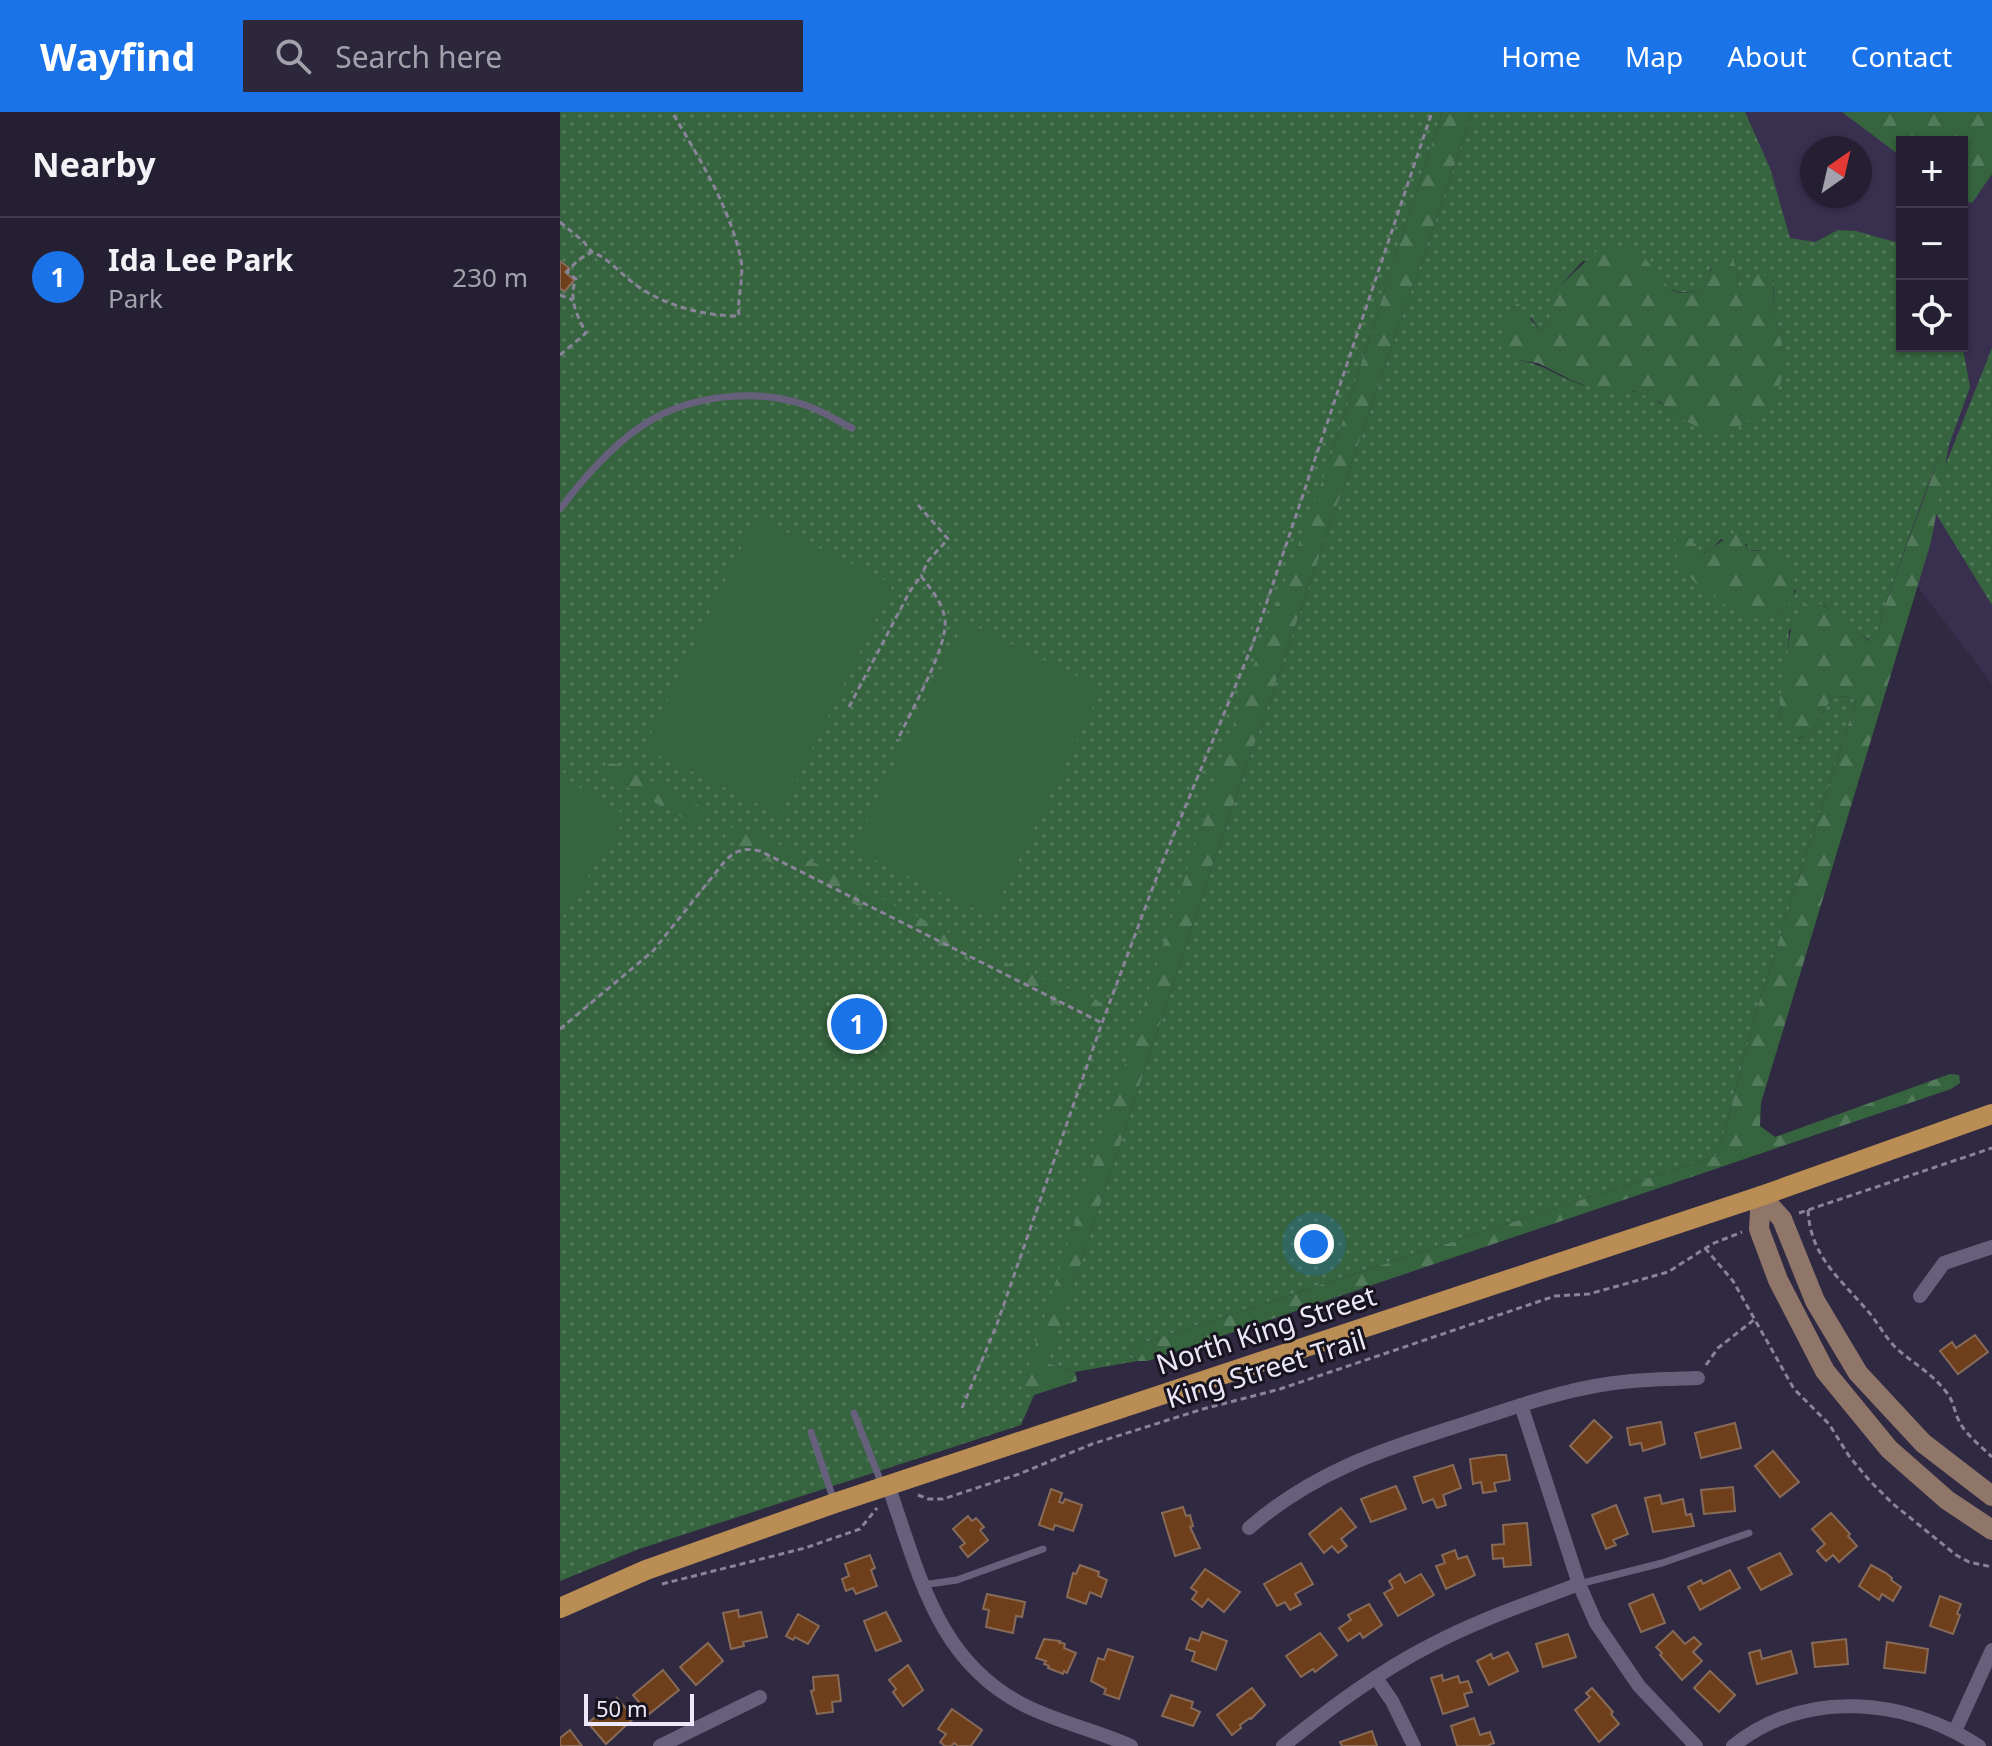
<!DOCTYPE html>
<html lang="en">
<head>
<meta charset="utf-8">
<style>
  body { margin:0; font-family:"Noto Sans",sans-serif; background:#2c273a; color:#f1f3f6 }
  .controls { position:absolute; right:24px; top:24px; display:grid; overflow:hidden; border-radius:0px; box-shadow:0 2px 6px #0004 }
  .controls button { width:72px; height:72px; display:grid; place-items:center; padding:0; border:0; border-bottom:2px solid #413d4d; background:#241f32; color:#f1f3f6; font:40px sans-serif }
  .compass { position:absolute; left:1240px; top:24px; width:72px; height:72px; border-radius:50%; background:#241f32; box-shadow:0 2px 6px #0004; rotate:34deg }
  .scale { position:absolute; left:24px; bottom:20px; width:110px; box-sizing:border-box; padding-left:8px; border:4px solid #ece8f9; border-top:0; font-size:22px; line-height:28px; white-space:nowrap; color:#ece8f9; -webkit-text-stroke:6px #17141f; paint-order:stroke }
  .you { position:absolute; left:754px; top:1132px; width:28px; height:28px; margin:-20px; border:6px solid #fff; border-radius:50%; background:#1a73e8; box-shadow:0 0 0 12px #1a73e833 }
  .badge { display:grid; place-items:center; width:52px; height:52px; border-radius:50%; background:#1a73e8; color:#fff; font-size:26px; font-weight:700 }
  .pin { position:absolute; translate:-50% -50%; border:4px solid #fff; box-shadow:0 2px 8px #0006 }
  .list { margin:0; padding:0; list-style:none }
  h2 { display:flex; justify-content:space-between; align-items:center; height:104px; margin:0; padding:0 32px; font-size:34px }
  h2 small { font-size:26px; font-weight:400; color:#a3a2ac }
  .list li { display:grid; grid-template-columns:52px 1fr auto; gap:24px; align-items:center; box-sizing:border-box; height:120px; padding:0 32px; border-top:2px solid #413d4d }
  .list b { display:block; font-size:30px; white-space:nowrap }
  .list p { margin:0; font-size:26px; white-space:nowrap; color:#a3a2ac }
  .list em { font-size:26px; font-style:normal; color:#a3a2ac }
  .icon { flex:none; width:44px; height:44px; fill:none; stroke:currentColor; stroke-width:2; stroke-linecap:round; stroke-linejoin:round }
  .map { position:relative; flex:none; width:1432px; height:1634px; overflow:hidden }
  header { display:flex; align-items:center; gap:48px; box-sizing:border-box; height:112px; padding:0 40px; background:#1a73e8; color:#fff }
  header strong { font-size:38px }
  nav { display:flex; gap:44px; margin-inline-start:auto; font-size:28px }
  .search { width:560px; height:72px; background:#2c273a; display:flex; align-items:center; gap:20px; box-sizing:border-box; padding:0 28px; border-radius:0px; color:#a3a2ac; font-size:30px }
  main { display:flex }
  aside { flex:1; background:#241f32 }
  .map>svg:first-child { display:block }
  .built { fill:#393050; fill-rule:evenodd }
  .grass { fill:url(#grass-dots); fill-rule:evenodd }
  .forest { fill:url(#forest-firs) }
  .garden { fill:#36643e }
  .building { fill:#6f3f1b; stroke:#876b58; stroke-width:2 }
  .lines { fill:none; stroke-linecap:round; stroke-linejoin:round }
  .path { stroke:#8a849a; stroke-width:3; stroke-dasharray:6 4; stroke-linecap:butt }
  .service { stroke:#67607d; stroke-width:7 }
  .minor { stroke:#67607d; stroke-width:14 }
  .secondary { stroke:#907669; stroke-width:20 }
  .primary { stroke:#ba8d55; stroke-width:20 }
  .labels { text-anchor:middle; stroke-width:6; stroke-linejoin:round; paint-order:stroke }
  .street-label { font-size:28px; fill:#ece8f9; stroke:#17141f }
</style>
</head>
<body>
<header>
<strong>Wayfind</strong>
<div class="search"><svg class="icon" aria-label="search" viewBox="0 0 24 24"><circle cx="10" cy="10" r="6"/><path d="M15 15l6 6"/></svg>Search here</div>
<nav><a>Home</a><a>Map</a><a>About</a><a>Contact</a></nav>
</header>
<main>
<aside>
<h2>Nearby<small></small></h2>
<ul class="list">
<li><span class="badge">1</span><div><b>Ida Lee Park</b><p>Park</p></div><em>230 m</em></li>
</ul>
</aside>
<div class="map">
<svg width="1432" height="1634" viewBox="0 0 1432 1634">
  <defs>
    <pattern id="grass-dots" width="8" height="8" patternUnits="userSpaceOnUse" patternTransform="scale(2)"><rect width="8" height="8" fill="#36643e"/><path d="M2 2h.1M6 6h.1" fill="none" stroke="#537a5b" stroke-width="1.8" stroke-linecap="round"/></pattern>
    <pattern id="forest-firs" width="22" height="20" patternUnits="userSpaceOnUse" patternTransform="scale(2)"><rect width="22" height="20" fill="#36643e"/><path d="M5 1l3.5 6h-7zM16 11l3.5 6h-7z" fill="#537a5b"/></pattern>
  </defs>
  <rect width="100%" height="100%" fill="#302942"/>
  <path class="built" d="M995,0H1432V572ZM1342,30H1402V234H1342ZM1252,36H1300V84H1252Z"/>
  <g class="grass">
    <path d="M0,0H882L772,342L507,1193L645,775L913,0H1185L1210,56L1230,126L1255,130L1278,118L1296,119L1342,132V234H1402V231L1410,275L1389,333L1379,345L1365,381L1322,501L1319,521L1311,529L1296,520L1264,493L1229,518C1228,531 1229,544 1227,557C1222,590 1208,599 1238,627L1250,622L1272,586L1285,584L1296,588L1200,887L1158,1043L577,1233L570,1241L577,1249L515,1260L488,1251L461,1313L79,1437L0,1469ZM1023,149H1087C1103,174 1115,190 1146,174L1151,156L1177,157L1178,176L1186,174L1214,175V203L1222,231L1123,308C1108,296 1095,285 1076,280C1055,274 1036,278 1014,270C992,261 983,252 957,248L971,205L979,218L990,215L992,182ZM1117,422H1127L1142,442L1152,437L1161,427L1186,432L1190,439L1199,438L1236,479L1221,502Z"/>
    <path d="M1432,236V493L1370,392Z"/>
  </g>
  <g class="forest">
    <path d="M882,0H913L645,775L488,1251L515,1260L517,1269L471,1284L461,1278L683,583L772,342Z"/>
    <path d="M1282,0H1432V62L1412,91L1402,88V30H1342V45Z"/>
    <path d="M1058,134C1069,138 1080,141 1088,150C1107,172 1111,192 1146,174C1151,156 1153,148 1171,144L1177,157L1178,175L1186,173L1194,161L1211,164C1216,179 1212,192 1215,207C1217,215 1220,223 1222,231C1230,285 1204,301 1161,325L1123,308L1100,290L1074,279L1040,278L1013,269L978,251L957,248L941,236C943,219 943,202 958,191L979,218L990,215L991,182L1040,136Z"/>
    <path d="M1389,333L1371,430L1201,991L1200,1014L1215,1025L1390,962L1399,963L1400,971L1391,977L588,1249H577L570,1241L577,1233L1158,1043L1200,887L1296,588L1285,584L1272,586L1250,622L1237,627C1232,621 1224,616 1222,608C1216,590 1222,578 1226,560C1230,541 1225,493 1255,491C1267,490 1297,522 1310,529L1319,521L1322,501L1379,345Z"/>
    <path d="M1176,420L1190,439C1255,433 1244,518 1192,506C1175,502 1159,488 1145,478C1125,464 1112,447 1116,422H1127L1143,442C1155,436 1163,426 1176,420Z"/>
    <path d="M51,651L57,652L145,697L147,706L141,712L132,711L47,664L45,654Z"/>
    <path d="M175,715L193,719L459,857L537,888L545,896V908L535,912L176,733L166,725L163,718Z"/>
  </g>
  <g class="garden">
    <path d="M196,405L333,472L220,703L84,636Z"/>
    <path d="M405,509L542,577L431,805L293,737Z"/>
    <path d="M0,658L8,664L7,668L67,704L0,809Z"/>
  </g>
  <g class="building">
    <path d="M0,149L9,156L5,160L14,168L5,179L0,177Z"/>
    <path d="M1415,1223L1428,1240L1398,1262L1380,1239L1392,1230L1396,1236Z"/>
    <path d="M1034,1308L1052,1325L1027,1351L1010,1334Z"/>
    <path d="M1101,1310L1105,1332L1083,1339L1081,1331L1070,1333L1067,1316Z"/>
    <path d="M1175,1311L1181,1336L1141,1346L1135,1321Z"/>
    <path d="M1213,1339L1239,1370L1220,1385L1195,1354Z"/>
    <path d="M939,1343H946L950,1368L934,1371L936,1379L923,1381L921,1370L913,1372L910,1347Z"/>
    <path d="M893,1353L901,1376L883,1383L886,1393L877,1396L873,1387L863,1391L854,1365Z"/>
    <path d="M836,1374L846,1397L811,1410L801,1387Z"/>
    <path d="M1173,1375L1175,1399L1144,1402L1141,1378Z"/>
    <path d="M491,1377L502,1381L499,1390L503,1391L505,1387L522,1393L513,1419L495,1413L493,1418L479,1413Z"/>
    <path d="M1100,1383L1102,1392L1123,1387L1126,1403L1131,1402L1134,1414L1093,1420L1085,1386Z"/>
    <path d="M1056,1393L1068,1422L1053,1428L1056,1433L1046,1437L1032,1403Z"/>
    <path d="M623,1395L626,1404L630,1403L633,1414L630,1415L640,1436L615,1444L602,1401Z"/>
    <path d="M781,1396L796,1415L781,1427L787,1434L778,1441L772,1434L764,1441L749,1422Z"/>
    <path d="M1271,1401L1290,1422L1288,1424L1297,1434L1279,1450L1273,1443L1266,1449L1257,1439L1265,1432L1252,1417Z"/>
    <path d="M408,1404L412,1409L416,1406L424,1415L420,1418L428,1428L408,1445L400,1435L405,1431L393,1417Z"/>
    <path d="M967,1411L971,1453L944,1455L943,1446L933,1447L932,1433L944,1432L943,1413Z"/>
    <path d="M895,1438L898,1447L907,1444L915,1463L886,1477L876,1454L885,1451L882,1443Z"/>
    <path d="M1220,1441L1232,1462L1201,1478L1188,1456Z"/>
    <path d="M310,1443L315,1456L311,1458L317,1474L296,1482L293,1476L286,1479L282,1467L289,1464L285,1452Z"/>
    <path d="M741,1451L753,1472L735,1482L741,1492L730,1498L725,1490L717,1494L704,1472Z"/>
    <path d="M520,1453L539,1460L538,1464L547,1468L541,1485L530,1480L526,1492L507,1485L513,1461L516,1462Z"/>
    <path d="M1311,1453L1326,1461L1332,1466L1331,1468L1341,1475L1333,1489L1322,1482L1319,1488L1299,1474Z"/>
    <path d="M645,1457L680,1480L664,1500L648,1487L642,1495L632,1487L637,1480L631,1476Z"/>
    <path d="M1170,1458L1180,1476L1140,1498L1128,1475L1141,1468L1143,1472Z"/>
    <path d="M840,1462L845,1471L861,1462L874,1483L838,1504L824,1481L833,1476L829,1469Z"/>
    <path d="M427,1482L465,1490L462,1505L456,1504L453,1521L426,1515L429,1498L423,1497Z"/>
    <path d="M1093,1482L1105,1511L1081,1520L1069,1492Z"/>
    <path d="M1380,1484L1401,1492L1397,1502L1400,1503L1393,1522L1370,1514Z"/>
    <path d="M809,1492L822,1513L803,1526L800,1521L788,1529L779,1516L791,1508L788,1503Z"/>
    <path d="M178,1498L179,1505L201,1500L207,1525L183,1530L184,1534L171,1537L163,1501Z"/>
    <path d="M326,1500L341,1529L316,1539L304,1509Z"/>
    <path d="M238,1502L259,1514L248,1532L235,1525L233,1528L226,1524Z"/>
    <path d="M1113,1519L1125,1532L1134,1525L1141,1532L1133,1540L1142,1549L1122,1568L1100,1543L1102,1541L1096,1535Z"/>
    <path d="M642,1520L667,1529L656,1558L632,1549L635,1540L626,1537L630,1526L639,1529Z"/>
    <path d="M760,1521L777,1543L755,1560L753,1557L741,1565L726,1544Z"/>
    <path d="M1008,1522L1016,1545L983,1555L976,1532Z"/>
    <path d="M484,1527L500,1529L499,1532L500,1530L505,1532L504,1536L516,1541L507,1561L504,1559L503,1562L488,1556L489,1554L484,1552L486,1549L476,1546Z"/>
    <path d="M1286,1527L1288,1552L1255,1555L1252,1531Z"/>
    <path d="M1327,1530L1368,1537L1365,1561L1324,1556Z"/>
    <path d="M148,1531L163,1549L136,1573L120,1555Z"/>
    <path d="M548,1537L573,1545L559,1587L544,1582L546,1577L531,1569L538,1546L544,1548Z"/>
    <path d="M1200,1538L1202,1547L1231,1539L1237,1561L1197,1572L1189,1541Z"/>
    <path d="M948,1540L958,1559L929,1573L917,1549L931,1542L933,1547Z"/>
    <path d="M348,1553L363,1578L343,1594L333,1580L336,1577L329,1568Z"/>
    <path d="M103,1558L119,1578L89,1602L73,1583Z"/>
    <path d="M1150,1559L1175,1583L1159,1600L1134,1576Z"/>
    <path d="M278,1563L281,1589L272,1590L273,1600L257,1602L251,1579L254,1578L253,1565Z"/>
    <path d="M882,1563L883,1569L898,1564L900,1571L908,1569L912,1580L904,1582L908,1594L883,1602L871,1566Z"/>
    <path d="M692,1576L705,1593L691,1607L690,1606L680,1613L681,1616L672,1623L657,1603Z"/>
    <path d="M1032,1576L1053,1600L1051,1602L1059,1612L1039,1630L1015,1598L1030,1585L1026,1581Z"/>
    <path d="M611,1583L633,1590L631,1596L640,1600L633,1614L602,1604Z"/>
    <path d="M57,1586L74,1606L46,1632L28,1611Z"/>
    <path d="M392,1597L422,1618L411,1634H398L394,1631L392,1634H385L380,1630L386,1622L378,1617Z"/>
    <path d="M914,1606L920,1623L930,1620L934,1631L927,1634H897L891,1614Z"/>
    <path d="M10,1618L22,1634H0V1626Z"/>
    <path d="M812,1619L817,1634H782L780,1630Z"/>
  </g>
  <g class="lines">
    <g class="path">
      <path d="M0,110L23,129L32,140"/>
      <path d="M0,183L13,188"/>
      <path d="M0,243L26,221C17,203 8,187 16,167L7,160L18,148L32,140C48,146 59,160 72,170C101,193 143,204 179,204C177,185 184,166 181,148C170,95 139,46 112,0"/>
      <path d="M358,393L388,427L368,449L361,464"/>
      <path d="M289,595L350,479L361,464C371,477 383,491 385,508C388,535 350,601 337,629"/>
      <path d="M0,917L93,839L165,749C177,737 184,736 200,739L542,911"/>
      <path d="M1248,1098C1250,1143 1279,1166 1306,1197C1317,1209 1325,1225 1336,1236C1354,1252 1372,1261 1387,1281C1394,1290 1394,1299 1399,1309C1405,1322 1422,1335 1432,1345"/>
      <path d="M1239,1101L1432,1036"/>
      <path d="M1145,1136L1173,1169L1234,1277L1269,1312L1289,1344L1309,1368L1332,1391L1396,1443L1409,1450L1432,1455"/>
      <path d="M1146,1253L1158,1236L1195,1207"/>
      <path d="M402,1296L437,1212L542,911L602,751L692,534L872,0"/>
      <path d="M358,1383L368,1387H383L459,1362L532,1332L643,1297L720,1277L995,1184L1029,1182L1108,1160L1152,1132L1182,1120"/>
      <path d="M102,1472L245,1436L300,1417L317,1396"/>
    </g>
    <g class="service">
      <path d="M0,397C25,364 56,328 93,307C135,283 197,277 242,292C259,297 276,308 292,316"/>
      <path d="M294,1301L322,1373"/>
      <path d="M251,1320L274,1389"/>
      <path d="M1019,1472L1102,1451L1189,1421"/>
      <path d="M362,1473L397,1468L483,1437"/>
    </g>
    <g class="minor">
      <path d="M1360,1184L1384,1151L1432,1135"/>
      <path d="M961,1293L1019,1472L1036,1511L1079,1574L1136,1634"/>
      <path d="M328,1373C359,1460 376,1551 468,1595C501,1611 538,1619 571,1634"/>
      <path d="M689,1416C752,1361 816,1340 894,1315C944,1299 994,1280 1047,1272C1077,1267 1107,1267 1138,1266"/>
      <path d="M816,1566L832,1589L854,1634"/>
      <path d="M1395,1619L1432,1538"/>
      <path d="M100,1634L200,1585"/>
      <path d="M723,1634C769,1597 818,1560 871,1533C918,1508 969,1491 1019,1472"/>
      <path d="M1173,1634C1246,1576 1345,1586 1419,1634"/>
    </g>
    <g class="secondary">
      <path d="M1201,1084L1199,1117L1218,1168L1265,1259L1329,1337L1387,1388L1432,1418"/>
      <path d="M1201,1084L1222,1107L1255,1189L1298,1261L1363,1331L1432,1384"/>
    </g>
    <path class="primary" d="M0,1496L86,1458L275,1391L1201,1084L1432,1002"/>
  </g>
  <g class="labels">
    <g class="street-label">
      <text transform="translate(706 1218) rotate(-18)" y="10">North King Street</text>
      <text transform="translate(706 1257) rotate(-17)" y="10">King Street Trail</text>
    </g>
  </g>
</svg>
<div class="controls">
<button>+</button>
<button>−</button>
<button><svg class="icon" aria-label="locate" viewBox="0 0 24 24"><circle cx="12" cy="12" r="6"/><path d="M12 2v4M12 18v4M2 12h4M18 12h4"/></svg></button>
</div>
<svg class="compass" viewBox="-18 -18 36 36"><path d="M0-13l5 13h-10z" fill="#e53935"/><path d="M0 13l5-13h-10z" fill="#a3a2ac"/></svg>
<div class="scale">50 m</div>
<div class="you"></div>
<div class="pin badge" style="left:297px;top:912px">1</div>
</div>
</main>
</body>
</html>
